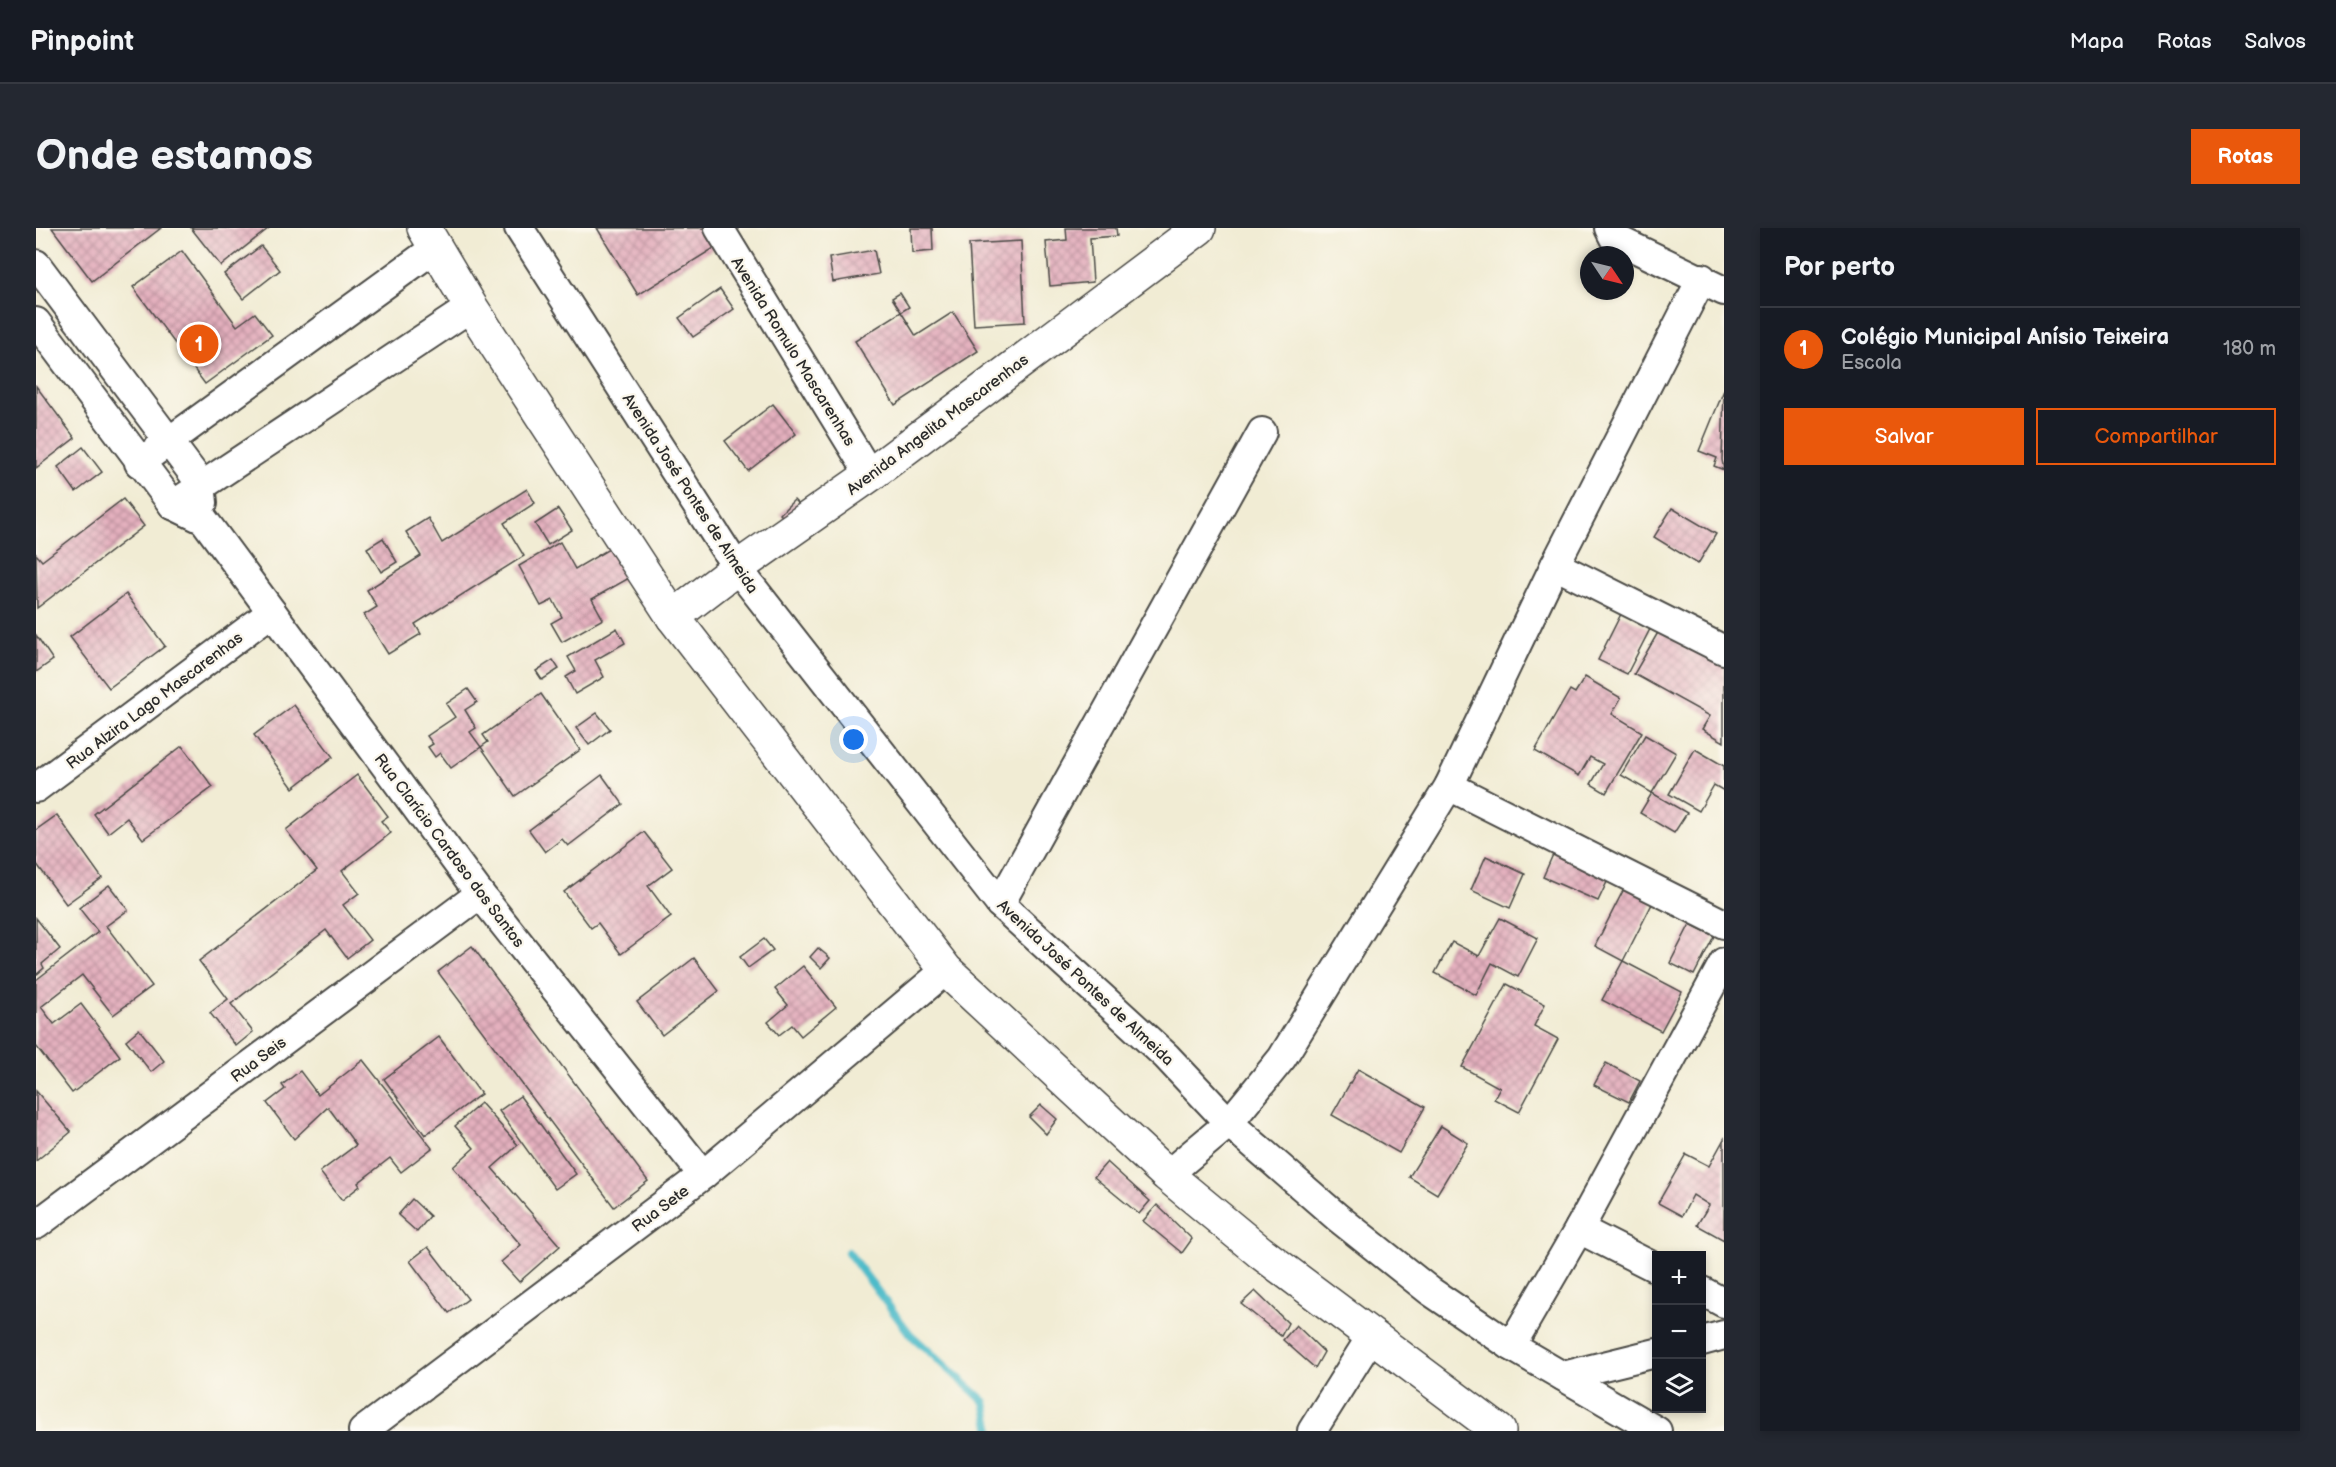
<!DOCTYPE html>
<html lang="pt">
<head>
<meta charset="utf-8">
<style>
  body { margin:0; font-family:"Balsamiq Sans",sans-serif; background:#242831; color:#f1f3f6 }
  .controls { position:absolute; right:18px; bottom:18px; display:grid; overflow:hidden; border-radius:0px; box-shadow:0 3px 9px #0003 }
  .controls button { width:54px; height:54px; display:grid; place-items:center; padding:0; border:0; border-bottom:2px solid #363941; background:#171b24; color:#f1f3f6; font:30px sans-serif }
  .compass { position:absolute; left:1544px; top:18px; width:54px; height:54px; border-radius:50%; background:#171b24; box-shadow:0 3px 9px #0003; rotate:125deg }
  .you { position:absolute; left:818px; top:512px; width:21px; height:21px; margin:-15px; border:4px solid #fff; border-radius:50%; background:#1a73e8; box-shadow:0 0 0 9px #1a73e833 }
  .badge { display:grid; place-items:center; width:39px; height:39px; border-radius:50%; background:#ea580c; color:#fff; font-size:20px; font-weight:700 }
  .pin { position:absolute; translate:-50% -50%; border:3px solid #fff; box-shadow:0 2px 6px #0006 }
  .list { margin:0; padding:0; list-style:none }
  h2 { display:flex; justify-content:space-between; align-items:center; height:78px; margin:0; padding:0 24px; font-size:26px }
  h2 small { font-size:20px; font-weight:400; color:#9ea1a6 }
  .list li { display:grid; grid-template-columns:39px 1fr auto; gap:18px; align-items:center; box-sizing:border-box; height:84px; padding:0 24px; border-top:2px solid #363941 }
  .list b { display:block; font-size:22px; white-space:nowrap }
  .list p { margin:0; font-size:20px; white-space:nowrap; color:#9ea1a6 }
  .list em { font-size:20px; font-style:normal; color:#9ea1a6 }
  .actions { display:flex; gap:12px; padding:18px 24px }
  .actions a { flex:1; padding:14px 0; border:2px solid #ea580c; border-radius:0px; text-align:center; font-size:21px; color:#ea580c }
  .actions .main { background:#ea580c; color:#fff }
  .icon { flex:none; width:33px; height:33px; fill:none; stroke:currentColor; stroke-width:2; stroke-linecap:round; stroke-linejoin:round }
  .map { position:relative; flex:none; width:1688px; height:1203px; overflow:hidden; border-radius:0px }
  header { display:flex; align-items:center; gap:36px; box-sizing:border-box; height:84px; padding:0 30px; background:#171b24; border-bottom:2px solid #363941 }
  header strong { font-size:28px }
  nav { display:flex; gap:33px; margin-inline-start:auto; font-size:21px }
  .intro { display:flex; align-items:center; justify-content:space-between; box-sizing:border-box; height:144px; padding:0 36px }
  h1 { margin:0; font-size:42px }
  .button { padding:15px 27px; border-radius:0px; background:#ea580c; color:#fff; font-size:21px; font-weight:700 }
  main { display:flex; gap:36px; padding:0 36px }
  aside { flex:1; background:#171b24; border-radius:0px; box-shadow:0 3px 9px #0003 }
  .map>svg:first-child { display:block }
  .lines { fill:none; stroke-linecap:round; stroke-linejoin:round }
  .stream { stroke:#4ebbc9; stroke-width:8 }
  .building { fill:url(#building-cross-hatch) }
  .minor-casing { stroke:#494844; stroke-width:32 }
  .tertiary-casing { stroke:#494844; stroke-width:36 }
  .minor { stroke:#fff; stroke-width:28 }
  .tertiary { stroke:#fff; stroke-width:33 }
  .labels { text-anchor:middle; stroke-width:4.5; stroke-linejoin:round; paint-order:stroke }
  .street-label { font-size:16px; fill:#2b2b2b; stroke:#fbf7ec }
</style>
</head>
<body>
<header>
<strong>Pinpoint</strong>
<nav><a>Mapa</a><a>Rotas</a><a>Salvos</a></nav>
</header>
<div class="intro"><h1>Onde estamos</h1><a class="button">Rotas</a></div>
<main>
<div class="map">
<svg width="1688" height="1203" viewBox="0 0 1688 1203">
  <defs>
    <pattern id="building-cross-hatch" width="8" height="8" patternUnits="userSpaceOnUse" patternTransform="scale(1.5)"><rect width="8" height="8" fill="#e4b0be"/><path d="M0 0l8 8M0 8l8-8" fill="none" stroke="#b98f9b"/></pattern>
  </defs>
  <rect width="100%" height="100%" fill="#fbf7ec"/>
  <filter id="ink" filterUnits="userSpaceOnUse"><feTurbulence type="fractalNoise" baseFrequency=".0167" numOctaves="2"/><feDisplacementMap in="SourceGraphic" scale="12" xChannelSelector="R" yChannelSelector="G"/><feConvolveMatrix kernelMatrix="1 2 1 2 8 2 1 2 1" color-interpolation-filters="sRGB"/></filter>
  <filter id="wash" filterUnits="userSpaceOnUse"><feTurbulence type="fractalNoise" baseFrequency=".008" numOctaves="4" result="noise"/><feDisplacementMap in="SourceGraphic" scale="24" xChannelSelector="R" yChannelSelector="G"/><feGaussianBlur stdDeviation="1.35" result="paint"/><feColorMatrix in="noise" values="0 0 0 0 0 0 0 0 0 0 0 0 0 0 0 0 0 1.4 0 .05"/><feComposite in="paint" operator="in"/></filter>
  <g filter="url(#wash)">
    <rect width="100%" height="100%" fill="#f1ecd4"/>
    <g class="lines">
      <path class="stream" d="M812,1024L874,1106L949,1174L955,1203"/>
    </g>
    <g id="blocks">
      <g class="building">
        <path d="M16,0H125L56,53Z"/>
        <path d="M155,0H233L185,38Z"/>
        <path d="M561,0H673L683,17L602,67Z"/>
        <path d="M875,0H896L897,23L876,25Z"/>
        <path d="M1030,0H1080L1081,8L1054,10L1057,54L1014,58L1010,14L1031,12Z"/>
        <path d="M985,13L989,94L938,97L933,16Z"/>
        <path d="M225,18L244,42L207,71L188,46Z"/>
        <path d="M838,22L843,46L797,54L793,30Z"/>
        <path d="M146,23L201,98L219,85L236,107L169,156L97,59Z"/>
        <path d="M684,61L698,81L657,109L643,90Z"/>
        <path d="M864,65L873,79L865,84L856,70Z"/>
        <path d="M865,84L880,108L917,84L942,123L859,177L819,113Z"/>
        <path d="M0,158L39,210L0,240Z"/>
        <path d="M1688,162L1686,232L1688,242L1678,238L1681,230L1663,223Z"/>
        <path d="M737,176L760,206L712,243L689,213Z"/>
        <path d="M47,219L66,244L40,264L22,239Z"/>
        <path d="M491,261L499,275L468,295L488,328L379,396L385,406L352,426L328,387L341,379L331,362L385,328L370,304L392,290L406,315Z"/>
        <path d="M87,271L108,298L1,380L0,326L6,333Z"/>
        <path d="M758,272L767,281L753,295L744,286Z"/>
        <path d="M1636,280L1680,306L1662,336L1618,309Z"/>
        <path d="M522,281L536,302L512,317L499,296Z"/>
        <path d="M347,310L361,334L345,344L331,320Z"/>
        <path d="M524,314L539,341L578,318L595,349L556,371L567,391L526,414L515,395L526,389L517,372L505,378L483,338Z"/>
        <path d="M90,366L129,418L73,460L34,409Z"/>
        <path d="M1585,386L1614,401L1591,446L1562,432Z"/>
        <path d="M581,400L589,415L559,432L568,449L539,466L530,449L540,443L532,429Z"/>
        <path d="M1624,401L1688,432V514L1666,501L1674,488L1598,446Z"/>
        <path d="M0,407L17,432L0,444Z"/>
        <path d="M517,432L523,441L506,452L500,443Z"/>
        <path d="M1549,449L1585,470L1576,486L1606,504L1570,565L1555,556L1567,536L1554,529L1543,548L1499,523L1534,462L1539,465Z"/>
        <path d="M432,461L441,474L429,482L440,500L434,504L445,519L415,540L404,525L399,529L392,519L397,516L391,508L419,489L410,476Z"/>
        <path d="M505,466L544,522L479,568L445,519L452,514L447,507Z"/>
        <path d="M258,477L297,529L257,560L218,507Z"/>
        <path d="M561,485L574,501L553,517L540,500Z"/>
        <path d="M1609,507L1640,525L1616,565L1585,547Z"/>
        <path d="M146,518L177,559L107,611L91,590L72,605L58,586Z"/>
        <path d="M1659,521L1688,538V563L1678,557L1663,583L1633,566Z"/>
        <path d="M321,547L352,588L345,593L355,605L306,643L323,665L307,677L334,712L311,730L290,702L195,776L217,804L200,818L174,785L192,771L163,733L281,642L250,602Z"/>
        <path d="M566,547L587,576L532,618L526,611L509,624L493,602Z"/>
        <path d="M1616,565L1651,585L1638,605L1604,585Z"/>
        <path d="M21,587L66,650L30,676L0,635V602Z"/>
        <path d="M608,604L636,640L612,658L635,689L585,726L562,695L555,700L528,664Z"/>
        <path d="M1523,613L1578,639L1562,673L1507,649Z"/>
        <path d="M1450,628L1489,646L1474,680L1435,662Z"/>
        <path d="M1592,653L1620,668L1587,733L1559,718Z"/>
        <path d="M73,657L92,682L70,698L116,758L77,787L46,747L5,779L18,796L45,776L84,828L36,865L0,818V752L62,704L43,680Z"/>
        <path d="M0,690L24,721L6,736L8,740L0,747Z"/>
        <path d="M1464,690L1502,710L1482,749L1456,735L1440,767L1399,745L1416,714L1443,728Z"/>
        <path d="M1654,696L1678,708L1658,747L1634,735Z"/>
        <path d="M728,711L737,722L712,740L704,729Z"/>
        <path d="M436,718L612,953L578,979L402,744Z"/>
        <path d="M782,720L794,730L785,740L774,729Z"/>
        <path d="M658,730L683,763L626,807L601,774Z"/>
        <path d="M1587,733L1646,764L1625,803L1566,772Z"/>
        <path d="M767,738L800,779L765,808L756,797L743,807L732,794L752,777L739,761Z"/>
        <path d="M1471,756L1509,776L1498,798L1522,811L1483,884L1458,871L1464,860L1426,839Z"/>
        <path d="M103,801L128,833L115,844L90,812Z"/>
        <path d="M403,809L445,866L389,907L348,851Z"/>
        <path d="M327,832L396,920L365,944L354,930L322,955L324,958L306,972L284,944L320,917L292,879L258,911L231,875L249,861L246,857L264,843L282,867Z"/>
        <path d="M1570,835L1604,853L1593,874L1558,857Z"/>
        <path d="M1322,841L1389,879L1363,925L1296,887Z"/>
        <path d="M0,863L35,904L0,933Z"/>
        <path d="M484,868L540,946L519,961L463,883Z"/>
        <path d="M445,875L482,917L456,940L524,1018L483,1054L465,1034L485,1017L417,939L438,920L419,898Z"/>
        <path d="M1005,877L1021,891L1010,906L993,889Z"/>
        <path d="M1405,898L1432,915L1401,966L1373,949Z"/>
        <path d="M1688,911V1012L1661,997L1673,977L1657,967L1646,988L1622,975L1650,926L1673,938Z"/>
        <path d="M1071,934L1114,973L1103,986L1058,949Z"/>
        <path d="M376,971L394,988L381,1004L362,987Z"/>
        <path d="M1121,977L1156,1011L1146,1025L1107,993Z"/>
        <path d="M392,1019L432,1071L413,1085L374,1033Z"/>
        <path d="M1219,1063L1252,1095L1245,1108L1205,1076Z"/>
        <path d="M1260,1097L1288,1124L1279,1140L1247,1112Z"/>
      </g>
    </g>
  </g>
  <g filter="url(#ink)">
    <use href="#blocks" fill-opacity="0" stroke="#494844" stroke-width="1.5"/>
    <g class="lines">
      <defs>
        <g id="minor">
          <path d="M483,0L701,340L964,676L1130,828L1193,895L1301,989L1394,1063L1475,1118L1621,1203"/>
          <path d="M683,0L834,247"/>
          <path d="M1573,0L1578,10L1688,63"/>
          <path d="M0,36L165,256L167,275"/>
          <path d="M0,94L137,277L168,292L444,666L667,947"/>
          <path d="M103,235L399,20"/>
          <path d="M137,277L435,79"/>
          <path d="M1519,337L1688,422"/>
          <path d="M1413,558L1688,696"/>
          <path d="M0,560L236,384"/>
          <path d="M964,676L1226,204"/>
          <path d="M1131,947L1193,895L1246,830L1413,558L1519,337L1666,50"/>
          <path d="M0,997L444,666"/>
          <path d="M1543,1001L1620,1040"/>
          <path d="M1666,1063L1688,1075"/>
          <path d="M1666,1113L1688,1107"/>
          <path d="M1475,1118L1543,1001L1688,734"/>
          <path d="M1527,1148L1620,1125"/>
          <path d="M327,1203L667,947L910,742"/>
          <path d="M1276,1203L1335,1109"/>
        </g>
        <g id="tertiary">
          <path d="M388,0L435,79L637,389L910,742L1131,947L1224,1024L1463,1203"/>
          <path d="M637,389L701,340L834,247L1163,0"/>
        </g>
      </defs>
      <use href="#minor" class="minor-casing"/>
      <use href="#tertiary" class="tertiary-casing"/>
      <use href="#minor" class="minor"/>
      <use href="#tertiary" class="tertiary"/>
    </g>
  </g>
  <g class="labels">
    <g class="street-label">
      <text transform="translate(758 123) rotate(58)" y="6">Avenida Romulo Mascarenhas</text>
      <text transform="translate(901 196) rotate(-37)" y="6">Avenida Angelita Mascarenhas</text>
      <text transform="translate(655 265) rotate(57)" y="6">Avenida José Pontes de Almeida</text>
      <text transform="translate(118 472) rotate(-37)" y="6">Rua Alzira Lago Mascarenhas</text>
      <text transform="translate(414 622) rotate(53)" y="6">Rua Clarício Cardoso dos Santos</text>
      <text transform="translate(1050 754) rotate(43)" y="6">Avenida José Pontes de Almeida</text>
      <text transform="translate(222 831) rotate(-37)" y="6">Rua Seis</text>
      <text transform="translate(624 980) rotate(-37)" y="6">Rua Sete</text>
    </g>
  </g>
</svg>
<div class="controls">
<button>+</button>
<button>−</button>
<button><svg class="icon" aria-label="layers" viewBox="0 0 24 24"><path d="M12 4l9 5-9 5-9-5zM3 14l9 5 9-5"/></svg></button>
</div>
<svg class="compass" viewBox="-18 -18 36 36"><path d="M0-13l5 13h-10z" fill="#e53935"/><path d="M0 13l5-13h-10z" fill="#9ea1a6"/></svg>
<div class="you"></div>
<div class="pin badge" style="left:163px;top:116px">1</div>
</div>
<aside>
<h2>Por perto<small></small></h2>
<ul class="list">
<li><span class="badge">1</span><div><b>Colégio Municipal Anísio Teixeira</b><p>Escola</p></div><em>180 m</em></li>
</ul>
<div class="actions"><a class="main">Salvar</a><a>Compartilhar</a></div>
</aside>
</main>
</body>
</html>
